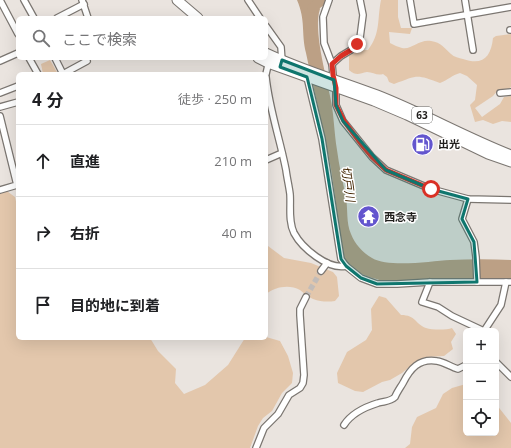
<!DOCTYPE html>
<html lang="ja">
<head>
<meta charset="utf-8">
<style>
  body { margin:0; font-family:"Open Sans","Noto Sans JP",sans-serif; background:#f6f6f6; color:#202124 }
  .controls { position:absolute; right:12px; bottom:12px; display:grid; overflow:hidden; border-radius:6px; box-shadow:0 4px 16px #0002 }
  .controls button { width:36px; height:36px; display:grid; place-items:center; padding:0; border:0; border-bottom:1px solid #e0e0e0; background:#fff; color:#202124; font:20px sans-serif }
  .stop { position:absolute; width:12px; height:12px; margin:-9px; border:3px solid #d93025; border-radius:50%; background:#fff }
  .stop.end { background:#d93025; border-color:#fff; box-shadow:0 1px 4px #0008 }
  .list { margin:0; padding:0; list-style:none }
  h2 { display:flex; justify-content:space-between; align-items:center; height:52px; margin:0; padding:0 16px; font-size:17px }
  h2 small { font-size:13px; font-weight:400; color:#757577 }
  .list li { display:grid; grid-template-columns:26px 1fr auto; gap:12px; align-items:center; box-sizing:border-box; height:72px; padding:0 16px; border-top:1px solid #e0e0e0 }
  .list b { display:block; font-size:15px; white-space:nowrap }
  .list em { font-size:13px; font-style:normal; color:#757577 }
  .icon { flex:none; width:22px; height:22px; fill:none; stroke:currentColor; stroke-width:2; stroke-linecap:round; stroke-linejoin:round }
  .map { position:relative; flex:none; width:511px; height:448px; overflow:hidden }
  .search { position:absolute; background:#fff; box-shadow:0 4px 16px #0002; left:16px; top:16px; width:252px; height:44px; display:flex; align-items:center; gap:10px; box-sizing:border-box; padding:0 14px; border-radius:6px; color:#757577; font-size:15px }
  .panel { position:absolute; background:#fff; box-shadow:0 4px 16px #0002; left:16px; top:72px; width:252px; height:268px; border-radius:6px }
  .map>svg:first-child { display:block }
  .green { fill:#e3c7ac }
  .water { fill:#bca085 }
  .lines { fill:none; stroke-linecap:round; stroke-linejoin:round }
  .river { stroke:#bca085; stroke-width:10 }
  .street-tunnel { stroke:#c2bcb8; stroke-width:5.5; stroke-dasharray:5.5 3; stroke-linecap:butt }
  .street-casing { stroke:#7b7671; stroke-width:8 }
  .primary-casing { stroke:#7b7671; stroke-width:11 }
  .street { stroke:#fff; stroke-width:5.5 }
  .primary { stroke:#fff; stroke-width:9 }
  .route { stroke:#d93025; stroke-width:5 }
  .marked { fill:#0f766e; fill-opacity:0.2; stroke:#0f766e; stroke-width:3; stroke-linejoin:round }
  .labels { text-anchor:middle; stroke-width:3; stroke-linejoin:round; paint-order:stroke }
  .shield { fill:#fff; stroke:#636260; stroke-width:1 }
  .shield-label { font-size:10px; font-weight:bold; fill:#201e1c }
  .poi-label { font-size:11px; font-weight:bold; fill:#201e1c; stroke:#fff; text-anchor:start }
  .water-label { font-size:12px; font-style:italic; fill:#452704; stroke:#fff }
</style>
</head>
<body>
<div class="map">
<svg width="511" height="448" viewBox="0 0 511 448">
  <rect width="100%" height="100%" fill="#eae4df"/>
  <g class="green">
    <path d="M381,0H398V17L401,28H412L410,34L389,32L390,43C394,45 398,47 402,48C412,50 419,39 431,41C441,42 445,49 451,54C454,57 459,58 463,59C483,66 491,57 493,38L496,36L511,34V87L506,91L498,90L493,96L475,108L482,117L500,104L504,97L511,96V122L502,121L493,124L483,120L475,122L470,105L475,100L477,85L467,76L460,73C452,75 448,80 440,83C416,74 418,75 394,84L389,82L387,77L383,74C377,76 373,72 367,72C360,73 357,77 349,70V56L359,50H368C381,33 377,19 381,0Z"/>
    <path d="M50,60L58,74H43L41,64Z"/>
    <path d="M4,189L15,197L18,210V338H150L158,351L176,369L175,383L184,394L205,385L228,365L245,338H266V337L280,341L288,356L293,373L292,383L282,393L272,411L263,418L258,426L250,448H0V191Z"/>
    <path d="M266,240L268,246L284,258L311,263L333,272L337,277L339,296L335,301C328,302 321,302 313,299C308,297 304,293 300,290C289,284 275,287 266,294Z"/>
    <path d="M379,296L386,298L401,315C416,315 415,324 426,328C432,330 447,330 452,328L456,334L451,342L453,349L444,356L426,357L414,363L402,373L390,380L382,382L363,392L355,391L338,383L337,373L347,352L366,340L372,330L371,309Z"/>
    <path d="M466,384V433H496V404L511,423V448H405L410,444L412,427L417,417L436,408L443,394L452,388Z"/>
  </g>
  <path class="water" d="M297,0H316L320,9C313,29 326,75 330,96C334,113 334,132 337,150C339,166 343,182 346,198C348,209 346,223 351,234C355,244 362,252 372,258C389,268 431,261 450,260C470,259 491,259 511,260V278L387,282C373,278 353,274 345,260C343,257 343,251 342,248C338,222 335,195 331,169C324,130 314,92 306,53C301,33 306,21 297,0Z"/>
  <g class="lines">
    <path class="river" d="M312,8L322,0"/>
    <path class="street-tunnel" d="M306,297L321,271"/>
    <defs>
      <g id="street">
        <path d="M0,0L18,34"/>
        <path d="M24,0L34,18"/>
        <path d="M82,0L88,18"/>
        <path d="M248,0L260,18"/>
        <path d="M329,0L323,17L324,43L332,64L333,75L336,88V105L343,121L372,157L386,170L431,189L468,199L511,200"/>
        <path d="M410,0L414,24L511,7"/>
        <path d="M465,0L473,50"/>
        <path d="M57,18L84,4"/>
        <path d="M266,26L281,47L282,61"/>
        <path d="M510,30H511"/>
        <path d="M29,58L38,74"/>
        <path d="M55,58L63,74"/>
        <path d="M0,61L18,53"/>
        <path d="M332,64L341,56L351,50L360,38L363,15L360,0"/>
        <path d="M63,74L87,61"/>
        <path d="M266,74L269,61"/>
        <path d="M266,77C269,108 280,139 286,170C287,178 289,186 290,194C291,206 288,221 294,233C302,248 328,270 346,266"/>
        <path d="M307,77L322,139L341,259L346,266L361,278L377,284H397L430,282H511"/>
        <path d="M0,93L18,86"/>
        <path d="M500,93L511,92"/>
        <path d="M0,107L18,102"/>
        <path d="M0,116L17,185L0,190"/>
        <path d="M266,160L282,153"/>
        <path d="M468,199L462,219L474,242L476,257L477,282"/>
        <path d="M321,271L327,263"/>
        <path d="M430,282L422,302L438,307L452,316L484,331"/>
        <path d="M484,331L501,305L506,282"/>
        <path d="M496,362L511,377"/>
        <path d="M344,425C351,414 365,407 378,403C384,401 390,402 395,397C397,392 400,388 403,383C410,369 419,358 437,361C444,362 451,367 458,369L466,365"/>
        <path d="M256,448L264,428L278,414L289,395L300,388L303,383L304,375L300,315V309L306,297"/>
      </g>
      <g id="primary">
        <path d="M177,0L198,18"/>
        <path d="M266,53C302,70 340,81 377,95C423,113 465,137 511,155"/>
        <path d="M258,58L268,63L374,101L407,115L488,154L511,162"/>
      </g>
    </defs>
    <use href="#street" class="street-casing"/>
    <use href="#primary" class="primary-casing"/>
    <use href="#street" class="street"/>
    <use href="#primary" class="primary"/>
  </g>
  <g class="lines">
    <path class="route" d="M357,44L351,50L341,56L332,64L333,75L336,88V105L344,121L362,145L372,157L386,170L431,189"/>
  </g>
  <path class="marked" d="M282,60L334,80L336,105L343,121L386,170L431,189L468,199L462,219L474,242L477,282L377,284L361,278L346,266L341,259L322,139L307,77L280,67Z"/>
  <defs>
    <symbol id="fuel-disc" viewBox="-11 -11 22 22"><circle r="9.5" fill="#6355ce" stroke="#fff"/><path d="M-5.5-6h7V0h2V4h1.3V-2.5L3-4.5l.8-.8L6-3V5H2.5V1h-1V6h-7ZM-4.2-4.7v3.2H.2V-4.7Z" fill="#fff"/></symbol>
    <symbol id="temple-disc" viewBox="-11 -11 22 22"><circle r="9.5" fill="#6355ce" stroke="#fff"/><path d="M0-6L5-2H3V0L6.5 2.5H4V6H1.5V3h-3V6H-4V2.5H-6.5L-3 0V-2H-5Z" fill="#fff"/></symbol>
  </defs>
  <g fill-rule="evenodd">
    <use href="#fuel-disc" x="410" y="132" width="25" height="25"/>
    <use href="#temple-disc" x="356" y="204" width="25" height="25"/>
  </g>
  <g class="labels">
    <rect class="shield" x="412" y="107" width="20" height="16" rx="3"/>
    <g class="shield-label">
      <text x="422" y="119">63</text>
    </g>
    <g class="poi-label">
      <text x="438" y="148">出光</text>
      <text x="384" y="221">西念寺</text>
    </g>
    <g class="water-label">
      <text transform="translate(348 184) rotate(82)" y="4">切戸川</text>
    </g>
  </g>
</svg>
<div class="controls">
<button>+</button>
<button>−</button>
<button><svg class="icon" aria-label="locate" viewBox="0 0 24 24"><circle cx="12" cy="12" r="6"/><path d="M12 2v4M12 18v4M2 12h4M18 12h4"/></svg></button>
</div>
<div class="stop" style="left:431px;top:189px"></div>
<div class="stop end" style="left:357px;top:44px"></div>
<div class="search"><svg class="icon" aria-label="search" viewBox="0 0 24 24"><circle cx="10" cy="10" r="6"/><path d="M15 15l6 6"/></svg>ここで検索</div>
<section class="panel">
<h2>4 分<small>徒歩 · 250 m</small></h2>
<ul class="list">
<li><svg class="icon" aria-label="ahead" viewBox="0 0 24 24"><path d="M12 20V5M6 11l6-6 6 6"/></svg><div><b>直進</b></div><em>210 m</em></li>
<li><svg class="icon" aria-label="right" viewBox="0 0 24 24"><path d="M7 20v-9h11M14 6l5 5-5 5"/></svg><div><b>右折</b></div><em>40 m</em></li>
<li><svg class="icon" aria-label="arrive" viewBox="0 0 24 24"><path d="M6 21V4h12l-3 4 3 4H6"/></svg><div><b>目的地に到着</b></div></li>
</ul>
</section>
</div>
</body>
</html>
